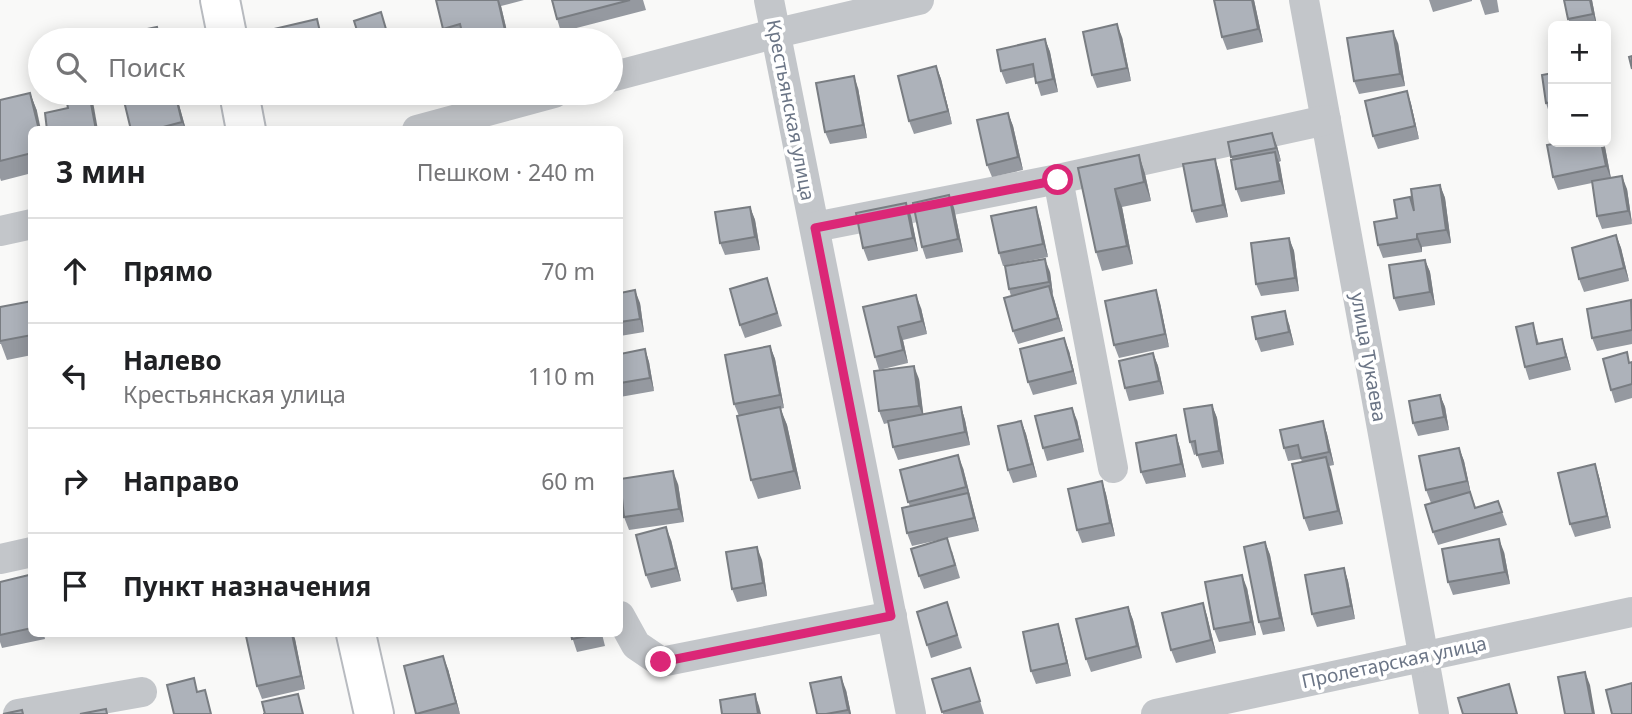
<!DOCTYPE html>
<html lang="ru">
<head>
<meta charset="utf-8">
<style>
  body { margin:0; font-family:"Noto Sans",sans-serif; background:#f2f2f2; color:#202124 }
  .controls { position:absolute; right:21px; top:21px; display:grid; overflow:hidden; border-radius:10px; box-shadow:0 4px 18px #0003 }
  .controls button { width:63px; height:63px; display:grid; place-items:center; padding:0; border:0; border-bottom:2px solid #e0e0e0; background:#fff; color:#202124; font:35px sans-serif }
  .stop { position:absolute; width:21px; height:21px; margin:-16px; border:5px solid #db2777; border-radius:50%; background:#fff }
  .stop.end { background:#db2777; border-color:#fff; box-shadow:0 2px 7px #0008 }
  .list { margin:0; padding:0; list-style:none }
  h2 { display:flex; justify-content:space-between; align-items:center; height:91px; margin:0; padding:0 28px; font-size:30px }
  h2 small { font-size:23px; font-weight:400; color:#757577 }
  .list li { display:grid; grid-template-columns:46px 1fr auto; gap:21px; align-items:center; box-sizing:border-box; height:105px; padding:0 28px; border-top:2px solid #e0e0e0 }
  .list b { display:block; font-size:26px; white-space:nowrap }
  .list p { margin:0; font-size:23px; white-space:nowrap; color:#757577 }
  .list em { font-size:23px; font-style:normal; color:#757577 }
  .icon { flex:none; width:38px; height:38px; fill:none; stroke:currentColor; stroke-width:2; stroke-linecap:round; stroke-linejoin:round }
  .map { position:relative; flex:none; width:1632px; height:714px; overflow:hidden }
  .search { position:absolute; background:#fff; box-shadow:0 4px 18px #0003; left:28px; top:28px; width:595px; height:77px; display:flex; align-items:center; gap:18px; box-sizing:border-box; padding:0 24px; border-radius:38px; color:#757577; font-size:26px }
  .panel { position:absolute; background:#fff; box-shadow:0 4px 18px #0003; left:28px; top:126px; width:595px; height:511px; border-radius:10px }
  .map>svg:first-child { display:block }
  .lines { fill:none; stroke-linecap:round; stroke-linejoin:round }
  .secondary-casing { stroke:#b8bbc0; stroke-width:42 }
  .street { stroke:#c3c6ca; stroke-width:30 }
  .secondary { stroke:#fff; stroke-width:38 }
  .wall { fill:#9599a0 }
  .shaded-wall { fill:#797d82 }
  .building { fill:#adb2ba; stroke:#797d82; stroke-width:2 }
  .route { stroke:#db2777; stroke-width:9 }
  .labels { text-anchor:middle; stroke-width:7; stroke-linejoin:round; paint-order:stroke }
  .street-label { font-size:19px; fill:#6b7586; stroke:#fff }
</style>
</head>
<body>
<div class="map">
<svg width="1632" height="714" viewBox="0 0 1632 714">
  <rect width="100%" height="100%" fill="#f9f9f8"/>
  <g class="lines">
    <defs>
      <g id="secondary">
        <path d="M220,0L228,40"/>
        <path d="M239,93L246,130"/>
        <path d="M356,634L374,714"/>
      </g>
    </defs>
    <use href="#secondary" class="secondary-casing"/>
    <g class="street">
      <path d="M769,0L911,714"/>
      <path d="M1304,0L1434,714"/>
      <path d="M611,77L777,33L919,0"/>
      <path d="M417,130L554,93"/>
      <path d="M1058,179L1113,468"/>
      <path d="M815,227L1058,179L1326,120"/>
      <path d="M0,231L32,224"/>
      <path d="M0,559L32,552"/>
      <path d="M620,616L636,645L661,662L892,616"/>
      <path d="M18,714L142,692"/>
      <path d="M1156,714L1632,612"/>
    </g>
    <use href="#secondary" class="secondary"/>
  </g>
  <g class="wall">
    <path d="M436,0H524L501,6L509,40H465L464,38L454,40H448L443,29Z"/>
    <path d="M552,0H643L646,10L561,32L557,19Z"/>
    <path d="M1254,0L1263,42L1227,50L1222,37Z"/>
    <path d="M1429,0H1472V1L1433,12Z"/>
    <path d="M1480,0H1497L1499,12L1485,15Z"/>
    <path d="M1564,0H1592L1597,26H1570Z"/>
    <path d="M1122,37L1131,81L1097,88L1092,75Z"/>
    <path d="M1045,39L1050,52L1058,92L1041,96L1035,77L1006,84L1001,71Z"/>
    <path d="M1398,43L1405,86L1359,94L1354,81Z"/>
    <path d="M936,66L941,79L952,124L914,134L909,121Z"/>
    <path d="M1553,73V115L1550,116L1546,103Z"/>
    <path d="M858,88L867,138L830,144L825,132Z"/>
    <path d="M1407,91L1411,104L1419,139L1378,149L1373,136Z"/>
    <path d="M30,93L37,111L32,130V173L1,181L0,178V100Z"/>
    <path d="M291,93H304L292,96Z"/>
    <path d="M178,101L186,130H131Z"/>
    <path d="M1008,113L1013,126L1023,170L992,177L987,165Z"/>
    <path d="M1228,142L1277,146L1281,161L1279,162L1285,194L1241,202L1236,189L1232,159Z"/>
    <path d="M1605,147L1611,178L1627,189L1632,224L1602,229L1597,216L1592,183L1558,190L1553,177Z"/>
    <path d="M1139,155L1145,174L1151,201L1122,207L1133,264L1102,271L1096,252L1078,168Z"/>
    <path d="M1215,159L1219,172L1228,217L1196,223L1192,211Z"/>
    <path d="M1440,185L1445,198L1451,243L1422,247V252L1383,258L1378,245L1410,197L1413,205Z"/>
    <path d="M949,195L954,208L963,252L926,259L922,247Z"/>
    <path d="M906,203L911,216L918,251L868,261L863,248Z"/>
    <path d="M750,207L755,220L760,250L725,255L720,243Z"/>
    <path d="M1040,220L1048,257L1003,266L999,253Z"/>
    <path d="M1616,235L1621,248L1629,281L1584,292L1579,279Z"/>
    <path d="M1289,238L1294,251L1299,291L1261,296L1256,284Z"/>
    <path d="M1425,260L1430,272L1435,305L1399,311L1394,298Z"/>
    <path d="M1050,272L1053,295L1063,331L1018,344L1013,331L1011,296L1009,289Z"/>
    <path d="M767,278L782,326L745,338L740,325Z"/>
    <path d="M620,293L640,303L644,332L620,336Z"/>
    <path d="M32,301V355L7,360L1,344H0V307Z"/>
    <path d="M1160,303L1169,347L1119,358L1114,345Z"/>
    <path d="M1632,303V344L1597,351L1592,338Z"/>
    <path d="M863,307L921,308L927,334L903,340L908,363L879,370L875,357Z"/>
    <path d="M1533,323L1539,344L1566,352L1571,370L1529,380L1525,367Z"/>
    <path d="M1289,324L1294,345L1261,352L1256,339Z"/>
    <path d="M770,346L775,359L784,408L780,409L787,425L801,489L758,499L751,480L739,416L734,404Z"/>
    <path d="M645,349L649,362L654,391L620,397V354Z"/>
    <path d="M1069,351L1077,384L1033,395L1028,382Z"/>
    <path d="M1153,353L1158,366L1164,394L1129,401L1125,388Z"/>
    <path d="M1632,362V398L1615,403L1611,390Z"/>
    <path d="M919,379L923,414L961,407L965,420L970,445L898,460L893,447L888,423L884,424L879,411Z"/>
    <path d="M1440,395L1445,407L1449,430L1418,436L1413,423Z"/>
    <path d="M1212,405L1217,418L1224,464L1202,468L1197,454L1194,455L1190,442Z"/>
    <path d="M1077,420L1084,452L1047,461L1043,448Z"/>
    <path d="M1021,421L1026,434L1037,477L1013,483L1008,470Z"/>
    <path d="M1323,421L1327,434L1334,465L1329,466L1343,524L1309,531L1304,518L1302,462L1301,459L1288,461L1284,448Z"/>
    <path d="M1176,435L1180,448L1186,477L1146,484L1141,472Z"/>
    <path d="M1459,448L1464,461L1471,494L1476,508L1498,501L1507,525L1438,545L1433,532L1431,503L1426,490Z"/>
    <path d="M1595,464L1599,477L1611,528L1575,537L1570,524Z"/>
    <path d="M963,468L979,531L912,546L907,533L910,506L908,502Z"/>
    <path d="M1102,481L1106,494L1115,536L1082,543L1077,530Z"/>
    <path d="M678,484L684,522L629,530L624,517Z"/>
    <path d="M671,540L681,581L651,588L646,575Z"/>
    <path d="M1265,542L1270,555L1285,631L1263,635L1259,622Z"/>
    <path d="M952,551L960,578L924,589L919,576Z"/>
    <path d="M1504,552L1510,584L1453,595L1448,582Z"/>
    <path d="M762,560L767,596L737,602L732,589Z"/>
    <path d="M1344,568L1348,581L1355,619L1317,627L1312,614Z"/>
    <path d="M29,575L32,582V634H44L45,639L2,648L0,642V582Z"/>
    <path d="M1247,588L1256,635L1219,642L1214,629Z"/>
    <path d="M947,602L962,648L931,658L927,645Z"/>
    <path d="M1203,603L1207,616L1216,653L1176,663L1171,650Z"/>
    <path d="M1128,607L1133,620L1142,658L1091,672L1086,659Z"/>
    <path d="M1058,624L1062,637L1071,676L1036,684L1031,671Z"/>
    <path d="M292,634H293L295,639L305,689L262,699L257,686Z"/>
    <path d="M571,634H602L605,646L577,652Z"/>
    <path d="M970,668L984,714H943L932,679Z"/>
    <path d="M448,669L460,714H416Z"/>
    <path d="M846,690L851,714H817Z"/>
  </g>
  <g class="shaded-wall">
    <path d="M498,0L501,6L509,40L505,30Z"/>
    <path d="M1252,0H1254L1263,42L1258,29Z"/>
    <path d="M1590,0H1592L1597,26L1593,14Z"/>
    <path d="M1117,24L1122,37L1131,81L1127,68Z"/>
    <path d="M1393,31L1398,43L1405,86L1400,74Z"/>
    <path d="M1045,39L1050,52L1058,92L1053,79Z"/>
    <path d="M936,66L941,79L952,124L948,111Z"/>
    <path d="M854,76L858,88L867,138L863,125Z"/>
    <path d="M1407,91L1411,104L1419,139L1415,126Z"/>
    <path d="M30,93L37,111L41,130H39Z"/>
    <path d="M89,93H91L92,96L98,130H96Z"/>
    <path d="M175,93L178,101L186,130L182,122Z"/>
    <path d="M1008,113L1013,126L1023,170L1018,157Z"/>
    <path d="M1272,133L1277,146L1281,161L1276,148Z"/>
    <path d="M1601,142H1603L1605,147L1611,179L1606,166Z"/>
    <path d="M1275,152L1280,165L1285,194L1280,181Z"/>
    <path d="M1139,155L1145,174L1151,201L1144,182Z"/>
    <path d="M1215,159L1219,172L1228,217L1223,205Z"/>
    <path d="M1622,176L1627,189L1632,223L1628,211Z"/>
    <path d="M1440,185L1445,198L1451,243L1446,230Z"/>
    <path d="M1115,189L1122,207L1133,264L1127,246Z"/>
    <path d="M949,195L954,208L963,252L958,239Z"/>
    <path d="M906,203L911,216L918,251L913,238Z"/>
    <path d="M750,207L755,220L760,250L755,237Z"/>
    <path d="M1036,207L1040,220L1048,257L1043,244Z"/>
    <path d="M1417,234L1422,247V252L1417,239Z"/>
    <path d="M1616,235L1621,248L1629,281L1624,268Z"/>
    <path d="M1289,238L1294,251L1299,291L1295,278Z"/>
    <path d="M1045,259L1050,272L1053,295L1049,282Z"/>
    <path d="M1425,260L1430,272L1435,305L1430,292Z"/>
    <path d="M1049,286L1054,299L1063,331L1058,318Z"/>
    <path d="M635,290L640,303L644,332L640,319Z"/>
    <path d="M1156,290L1160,303L1169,347L1165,334Z"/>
    <path d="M916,295L921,308L927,334L922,321Z"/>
    <path d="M1285,311L1289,324L1294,345L1289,332Z"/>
    <path d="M898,327L903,340L908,363L903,350Z"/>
    <path d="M1064,338L1069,351L1077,384L1073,371Z"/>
    <path d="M1562,339L1566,352L1571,370L1566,357Z"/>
    <path d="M770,346L775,359L784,408L780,395Z"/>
    <path d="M645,349L649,362L654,391L650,378Z"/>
    <path d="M1153,353L1158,366L1164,394L1159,381Z"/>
    <path d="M914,366L919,379L924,419L919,406Z"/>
    <path d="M1440,395L1445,407L1449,430L1444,417Z"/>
    <path d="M1212,405L1217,418L1224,464L1219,451Z"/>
    <path d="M780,407L787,425L801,489L794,471Z"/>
    <path d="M961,407L965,420L970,445L965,432Z"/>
    <path d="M1072,408L1077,420L1084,452L1080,439Z"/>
    <path d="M1021,421L1026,434L1037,477L1032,464Z"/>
    <path d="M1323,421L1327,434L1334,465L1329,452Z"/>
    <path d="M1176,435L1180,448L1186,477L1181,464Z"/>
    <path d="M1459,448L1464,461L1471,494L1467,481Z"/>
    <path d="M958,455L963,468L979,531L974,518Z"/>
    <path d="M1326,457L1331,470L1343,524L1338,511Z"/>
    <path d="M1595,464L1599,477L1611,528L1607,516Z"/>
    <path d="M673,471L678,484L684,522L679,509Z"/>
    <path d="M1102,481L1106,494L1115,536L1110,523Z"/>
    <path d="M666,527L671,540L681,581L676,568Z"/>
    <path d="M1499,539L1504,552L1510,584L1505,572Z"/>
    <path d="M1265,542L1270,555L1285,631L1280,618Z"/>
    <path d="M757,547L762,560L767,596L763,583Z"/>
    <path d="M1344,568L1348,581L1355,619L1351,606Z"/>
    <path d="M1242,575L1247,588L1256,635L1251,622Z"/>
    <path d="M1203,603L1207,616L1216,653L1211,640Z"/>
    <path d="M1128,607L1133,620L1142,658L1137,646Z"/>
    <path d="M1058,624L1062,637L1071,676L1067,663Z"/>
    <path d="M292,634H293L295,639L305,689L301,676Z"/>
    <path d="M443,656L448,669L460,714L456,703Z"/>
    <path d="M1585,672L1590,685L1595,714H1593Z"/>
    <path d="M841,677L846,690L851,714H849L848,710Z"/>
    <path d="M755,694L759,706L761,714H758Z"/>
  </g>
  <g class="building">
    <path d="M436,0H498L505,30L464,40L460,24L443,29Z"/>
    <path d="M552,0H630L557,19Z"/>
    <path d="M1214,0H1252L1258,29L1222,37Z"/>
    <path d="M1564,0H1590L1593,14L1568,19Z"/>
    <path d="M381,12L388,36L408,30L411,40H360L354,21Z"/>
    <path d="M317,19L322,40H277L274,29Z"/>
    <path d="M1117,24L1127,68L1092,75L1083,32Z"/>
    <path d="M157,27L160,40H130L128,33Z"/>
    <path d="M1393,31L1400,74L1354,81L1347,38Z"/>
    <path d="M1045,39L1053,79L1036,83L1033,64L1001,71L997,50Z"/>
    <path d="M1632,56V69L1629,57Z"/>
    <path d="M936,66L948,111L909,121L898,76Z"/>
    <path d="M1553,73V102L1546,103L1542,75Z"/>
    <path d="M854,76L863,125L825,132L816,83Z"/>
    <path d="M1407,91L1415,126L1373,136L1365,101Z"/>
    <path d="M30,93L39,130H32V153L0,161V100Z"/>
    <path d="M65,93H89L96,130H47L45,113L68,108Z"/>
    <path d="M156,93H175L182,122L152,130H131L124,101Z"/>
    <path d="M1008,113L1018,157L987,165L977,120Z"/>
    <path d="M1272,133L1276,148L1231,157L1228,142Z"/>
    <path d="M1563,142H1601L1606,166L1553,177L1547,145Z"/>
    <path d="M1275,152L1280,181L1236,189L1231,160Z"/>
    <path d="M1139,155L1144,182L1115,189L1127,246L1096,252L1078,168Z"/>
    <path d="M1215,159L1223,205L1192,211L1183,164Z"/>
    <path d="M1622,176L1628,211L1597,216L1592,181Z"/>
    <path d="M1440,185L1446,230L1417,234V239L1378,245L1374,222L1397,218L1394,200L1410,197L1414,211L1411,189Z"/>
    <path d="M949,195L958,239L922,247L913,203Z"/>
    <path d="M906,203L913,238L863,248L856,213Z"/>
    <path d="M750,207L755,237L720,243L715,212Z"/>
    <path d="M1036,207L1043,244L999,253L991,216Z"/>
    <path d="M1616,235L1624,268L1579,279L1572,248Z"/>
    <path d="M1289,238L1295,278L1256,284L1251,243Z"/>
    <path d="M1045,259L1049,282L1009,289L1005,266Z"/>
    <path d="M1425,260L1430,292L1394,298L1389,265Z"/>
    <path d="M767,278L777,313L740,325L730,289Z"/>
    <path d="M1049,286L1058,318L1013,331L1004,298Z"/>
    <path d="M635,290L640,319L620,322V293Z"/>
    <path d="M1156,290L1165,334L1114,345L1105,301Z"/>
    <path d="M916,295L922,321L898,327L903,350L875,357L863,307Z"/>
    <path d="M1631,300L1632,330L1592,338L1587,309Z"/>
    <path d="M32,301V335L0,341V307Z"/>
    <path d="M1285,311L1289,332L1256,339L1252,317Z"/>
    <path d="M1533,323L1537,344L1562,339L1566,357L1525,367L1516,327Z"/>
    <path d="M1064,338L1073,371L1028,382L1020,349Z"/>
    <path d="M770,346L780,395L734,404L725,355Z"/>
    <path d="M645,349L650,378L620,383V354Z"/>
    <path d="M1627,352L1629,363L1632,362V384L1611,390L1603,359Z"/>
    <path d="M1153,353L1159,381L1125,388L1119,361Z"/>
    <path d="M914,366L919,406L879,411L874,371Z"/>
    <path d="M1440,395L1444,417L1413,423L1409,401Z"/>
    <path d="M1212,405L1219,451L1197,455L1195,441L1190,442L1184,409Z"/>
    <path d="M780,407L794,471L751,480L737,416Z"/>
    <path d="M961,407L965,432L893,447L888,421Z"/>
    <path d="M1072,408L1080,439L1043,448L1035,416Z"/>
    <path d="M1021,421L1032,464L1008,470L998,426Z"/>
    <path d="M1323,421L1329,452L1301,458L1298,445L1284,448L1280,430Z"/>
    <path d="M1176,435L1181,464L1141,472L1136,443Z"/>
    <path d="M1459,448L1467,481L1426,490L1419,456Z"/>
    <path d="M958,455L966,487L908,502L900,470Z"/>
    <path d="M1326,457L1338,511L1304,518L1292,464Z"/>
    <path d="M1595,464L1607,516L1570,524L1558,473Z"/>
    <path d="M673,471L679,509L624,517L620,479Z"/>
    <path d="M1102,481L1110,523L1077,530L1068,489Z"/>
    <path d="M1470,492L1475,508L1498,501L1502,512L1433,532L1425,505Z"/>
    <path d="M968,493L974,518L907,533L902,508Z"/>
    <path d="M666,527L676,568L646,575L636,535Z"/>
    <path d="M947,538L955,565L919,576L911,549Z"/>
    <path d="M1499,539L1505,572L1448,582L1442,549Z"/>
    <path d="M1265,542L1280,618L1259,622L1244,547Z"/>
    <path d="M757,547L763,583L732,589L726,552Z"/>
    <path d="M1344,568L1351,606L1312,614L1305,575Z"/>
    <path d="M29,575L32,586V628L0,635V582Z"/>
    <path d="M1242,575L1251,622L1214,629L1205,582Z"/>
    <path d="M947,602L957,635L927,645L917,612Z"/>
    <path d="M1203,603L1211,640L1171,650L1162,613Z"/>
    <path d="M1128,607L1137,646L1086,659L1076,619Z"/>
    <path d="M1058,624L1067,663L1031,671L1023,632Z"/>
    <path d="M257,634H292L301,676L257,686L246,636Z"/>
    <path d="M571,634H597L572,639Z"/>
    <path d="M443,656L456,703L416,714L404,666Z"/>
    <path d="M970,668L980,701L942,712L932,679Z"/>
    <path d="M1585,672L1593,714H1565L1558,677Z"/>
    <path d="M841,677L848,710L826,714H817L810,683Z"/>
    <path d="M194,678L197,692L205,690L211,714H174L167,685Z"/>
    <path d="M1632,683V714H1612L1606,690Z"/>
    <path d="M1509,684L1517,714H1463L1458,698Z"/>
    <path d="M298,694L303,714H263H265L262,702Z"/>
    <path d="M755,694L758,714H722L720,700Z"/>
    <path d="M106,709L107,714H80Z"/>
    <path d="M22,710L23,714H3Z"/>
  </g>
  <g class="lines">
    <path class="route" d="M661,662L891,616L815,228L1058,180"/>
  </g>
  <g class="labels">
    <g class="street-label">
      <text transform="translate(791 110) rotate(79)" y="7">Крестьянская улица</text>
      <text transform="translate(1369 357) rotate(80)" y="7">улица Тукаева</text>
      <text transform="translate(1394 662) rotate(-12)" y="7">Пролетарская улица</text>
    </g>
  </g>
</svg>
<div class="controls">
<button>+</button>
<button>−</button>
</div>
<div class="stop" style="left:1058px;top:180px"></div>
<div class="stop end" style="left:661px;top:662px"></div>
<div class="search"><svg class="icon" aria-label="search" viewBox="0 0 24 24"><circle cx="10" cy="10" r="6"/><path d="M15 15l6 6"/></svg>Поиск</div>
<section class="panel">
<h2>3 мин<small>Пешком · 240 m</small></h2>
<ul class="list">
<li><svg class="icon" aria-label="ahead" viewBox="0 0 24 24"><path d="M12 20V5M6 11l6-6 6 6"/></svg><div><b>Прямо</b></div><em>70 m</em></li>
<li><svg class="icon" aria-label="left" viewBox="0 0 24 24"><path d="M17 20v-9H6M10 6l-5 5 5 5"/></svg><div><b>Налево</b><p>Крестьянская улица</p></div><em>110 m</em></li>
<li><svg class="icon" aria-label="right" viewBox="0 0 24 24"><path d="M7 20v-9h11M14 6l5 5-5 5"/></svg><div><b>Направо</b></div><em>60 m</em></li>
<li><svg class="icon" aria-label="arrive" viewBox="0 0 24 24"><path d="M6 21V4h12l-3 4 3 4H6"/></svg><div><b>Пункт назначения</b></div></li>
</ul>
</section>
</div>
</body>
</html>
